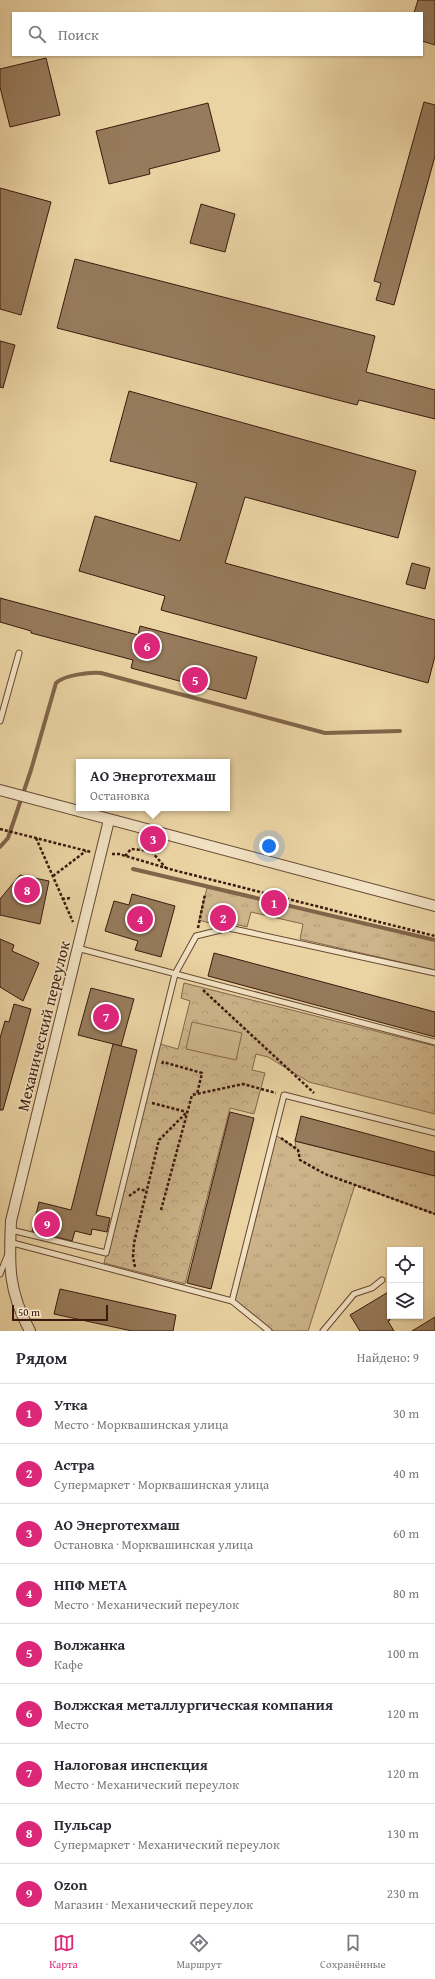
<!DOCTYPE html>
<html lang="ru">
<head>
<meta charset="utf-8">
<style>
  body { margin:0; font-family:"Gentium Book Plus",serif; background:#f7f7f7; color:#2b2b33 }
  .controls { position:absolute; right:12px; bottom:12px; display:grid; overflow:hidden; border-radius:0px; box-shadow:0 1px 3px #0004 }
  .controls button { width:36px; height:36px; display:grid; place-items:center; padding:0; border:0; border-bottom:1px solid #e1e1e2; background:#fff; color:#2b2b33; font:20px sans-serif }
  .scale { position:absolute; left:12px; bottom:10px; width:96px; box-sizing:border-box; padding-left:4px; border:2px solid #3b1a0d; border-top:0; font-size:11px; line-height:14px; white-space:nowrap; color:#3b1a0d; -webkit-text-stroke:3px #f2e3c4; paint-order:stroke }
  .you { position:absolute; left:269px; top:846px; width:14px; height:14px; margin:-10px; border:3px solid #fff; border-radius:50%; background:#1a73e8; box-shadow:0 0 0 6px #1a73e833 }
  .badge { display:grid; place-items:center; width:26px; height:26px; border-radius:50%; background:#db2777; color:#fff; font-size:13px; font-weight:700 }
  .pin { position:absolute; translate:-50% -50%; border:2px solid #fff; box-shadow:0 1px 4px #0006 }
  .popup { position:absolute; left:76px; top:759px; width:154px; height:52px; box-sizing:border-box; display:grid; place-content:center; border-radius:0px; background:#fff; filter:drop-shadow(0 1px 3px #0005); font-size:13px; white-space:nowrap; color:#7c7c81 }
  .popup b { font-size:15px; color:#2b2b33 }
  .popup::after { content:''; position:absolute; left:50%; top:100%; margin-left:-8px; border:8px solid transparent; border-top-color:#fff }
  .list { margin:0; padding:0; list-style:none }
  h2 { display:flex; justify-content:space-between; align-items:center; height:52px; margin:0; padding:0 16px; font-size:17px }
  h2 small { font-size:13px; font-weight:400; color:#7c7c81 }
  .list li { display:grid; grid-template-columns:26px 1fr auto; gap:12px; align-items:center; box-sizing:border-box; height:60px; padding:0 16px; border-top:1px solid #e1e1e2 }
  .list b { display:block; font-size:15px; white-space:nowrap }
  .list p { margin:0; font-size:13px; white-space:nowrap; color:#7c7c81 }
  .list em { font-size:13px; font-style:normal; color:#7c7c81 }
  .icon { flex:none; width:22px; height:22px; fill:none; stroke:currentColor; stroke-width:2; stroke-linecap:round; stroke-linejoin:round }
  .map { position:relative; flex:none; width:435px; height:1331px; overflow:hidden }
  .search { position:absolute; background:#fff; box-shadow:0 1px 3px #0004; left:12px; right:12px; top:12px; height:44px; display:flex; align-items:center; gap:10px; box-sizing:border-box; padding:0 14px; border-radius:0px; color:#7c7c81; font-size:15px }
  .sheet { height:592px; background:#fff }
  nav { display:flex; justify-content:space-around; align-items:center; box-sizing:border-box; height:56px; border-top:1px solid #e1e1e2; background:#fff; font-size:11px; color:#7c7c81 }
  nav a { display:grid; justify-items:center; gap:2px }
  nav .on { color:#db2777 }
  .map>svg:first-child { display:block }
  .grass { fill:url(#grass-tufts); stroke:#84674c }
  .park { fill:url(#park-crowns); stroke:#84674c }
  .garden { fill:#cdb48a; stroke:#84674c }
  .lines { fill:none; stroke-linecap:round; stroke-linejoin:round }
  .stream { stroke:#816449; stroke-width:4 }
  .building { fill:#977b5c; stroke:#3b1a0d }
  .service-casing { stroke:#674833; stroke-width:7 }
  .minor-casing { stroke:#674833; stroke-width:12 }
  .path { stroke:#3b1a0d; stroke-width:2.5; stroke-dasharray:3 2; stroke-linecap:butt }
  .service { stroke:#f2e3c4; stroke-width:5 }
  .minor { stroke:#f2e3c4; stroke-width:10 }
  .labels { text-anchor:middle; stroke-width:3; stroke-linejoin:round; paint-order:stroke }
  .street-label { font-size:16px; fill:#3b1a0d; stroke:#f2e3c4 }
</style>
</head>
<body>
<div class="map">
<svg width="435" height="1331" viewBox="0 0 435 1331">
  <defs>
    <pattern id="grass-tufts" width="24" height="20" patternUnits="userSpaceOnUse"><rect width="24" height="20" fill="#cdb48a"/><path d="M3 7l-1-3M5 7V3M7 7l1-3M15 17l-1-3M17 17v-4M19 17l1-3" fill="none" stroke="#b19a76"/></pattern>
    <pattern id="park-crowns" width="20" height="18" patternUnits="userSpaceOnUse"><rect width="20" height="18" fill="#cdb48a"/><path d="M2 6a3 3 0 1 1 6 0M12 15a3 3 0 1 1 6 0" fill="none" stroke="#b19a76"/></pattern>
  </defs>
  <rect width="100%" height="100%" fill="#ebd4a4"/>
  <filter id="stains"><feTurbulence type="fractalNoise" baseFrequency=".005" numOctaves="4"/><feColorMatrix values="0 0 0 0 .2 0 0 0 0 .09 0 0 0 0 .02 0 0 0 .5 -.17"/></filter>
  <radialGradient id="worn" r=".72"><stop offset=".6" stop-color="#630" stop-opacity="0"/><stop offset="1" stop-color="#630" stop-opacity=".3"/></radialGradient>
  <g class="grass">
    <path d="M207,888L435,940V970L300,939L303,924L251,912L247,927L231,923L233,913L216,910L213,924L199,920Z"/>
    <path d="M274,1134L296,1148L295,1141L435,1176V1214L355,1185L308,1331H269L232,1301Z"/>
  </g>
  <path class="park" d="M184,983L435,1046V1114L309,1082L268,1057L256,1054L252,1070L265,1073L254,1114L230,1108L185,1284L104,1263L160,1044L178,1049L190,1001L181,998Z"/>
  <path class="garden" d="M192,1022L242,1033L236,1060L186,1049Z"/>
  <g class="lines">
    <g class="stream">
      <path d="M0,847L8,838L31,770L56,683C64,675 90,672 101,673L325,733L400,731"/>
      <path d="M133,869L435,940"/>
    </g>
  </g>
  <g class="building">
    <path d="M418,0H435V45L422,41V13H414Z"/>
    <path d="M46,58L60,115L10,127L0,87V69Z"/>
    <path d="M424,102L435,105V156L394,305L376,300L381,283L374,281Z"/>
    <path d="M208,103L220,151L149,169L150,174L109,184L96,131Z"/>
    <path d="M0,188L51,202L21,315L0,309Z"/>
    <path d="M201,204L235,214L225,252L190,243Z"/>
    <path d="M75,259L375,336L366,372L435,390V419L359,400L357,405L57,328Z"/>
    <path d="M0,341L15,345L3,388L0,387Z"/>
    <path d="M129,391L416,471L398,538L245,497L225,563L435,620V656L428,683L161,610L165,596L79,571L95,516L180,541L197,483L110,461Z"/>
    <path d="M412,563L430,568L425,589L406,584Z"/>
    <path d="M0,598L138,635L140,626L257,657L246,699L131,668L133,660L31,633V631L0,622Z"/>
    <path d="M20,875L49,881L40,924L0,915V899Z"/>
    <path d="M132,894L175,906L161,957L135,950L138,941L105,931L114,901L129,905Z"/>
    <path d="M216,909L233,913L230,924L220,926L213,924Z"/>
    <path d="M0,939L14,945L12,951L39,963L23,1001L0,987Z"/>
    <path d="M214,953L435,1012V1037L208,976Z"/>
    <path d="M91,988L134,999L121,1046L78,1035Z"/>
    <path d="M14,1004L31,1009L3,1110H0V1038L5,1021L9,1022Z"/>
    <path d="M113,1044L137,1050L96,1215L110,1218L107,1232L92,1229L91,1235L75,1231L72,1241L32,1231L39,1202L71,1210Z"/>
    <path d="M230,1112L254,1118L211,1289L187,1283Z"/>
    <path d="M301,1116L435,1152V1176L295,1141Z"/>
    <path d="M60,1289L176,1315L173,1331H132L54,1314Z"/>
    <path d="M390,1291V1320L388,1321L394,1331H360L350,1315Z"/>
    <path d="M435,1317V1331H412Z"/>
  </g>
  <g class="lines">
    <defs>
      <g id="service">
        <path d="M0,721L19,653"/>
        <path d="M77,948L435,1042"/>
        <path d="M11,1230L106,1253L175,974L196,936L229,928L435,973"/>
        <path d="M9,1242L232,1301L284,1095L435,1133"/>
        <path d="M0,1274L8,1254"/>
        <path d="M232,1301L269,1331"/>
        <path d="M323,1331L354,1294L372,1288L382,1280"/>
      </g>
      <g id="minor">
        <path d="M0,790L435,906"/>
        <path d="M30,1331C8,1291 9,1265 11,1221L109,820"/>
      </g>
    </defs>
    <use href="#service" class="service-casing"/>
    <use href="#minor" class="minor-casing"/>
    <g class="path">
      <path d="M0,829L91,852"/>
      <path d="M36,838L73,922"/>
      <path d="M112,854H119L173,870L435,936"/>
      <path d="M125,856L131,849L151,851L166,868"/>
      <path d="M53,876L86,851"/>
      <path d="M62,899L71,898"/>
      <path d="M198,928L205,894"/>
      <path d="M203,990L314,1093"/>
      <path d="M162,1064L163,1062L202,1073L197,1094"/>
      <path d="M152,1103L187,1112"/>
      <path d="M281,1138L298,1150L300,1160L325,1174L435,1214"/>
      <path d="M129,1196L139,1189L147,1191"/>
      <path d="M161,1210L192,1095L243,1084L276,1093"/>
      <path d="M135,1267L133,1257L134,1243L159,1140L187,1112"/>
    </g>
    <use href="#service" class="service"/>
    <use href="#minor" class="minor"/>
  </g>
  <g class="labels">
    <g class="street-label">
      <text transform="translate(43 1026) rotate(-76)" y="6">Механический переулок</text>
    </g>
  </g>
  <rect width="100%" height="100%" filter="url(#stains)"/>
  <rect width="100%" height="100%" fill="url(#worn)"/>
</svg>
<div class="controls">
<button><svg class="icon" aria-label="locate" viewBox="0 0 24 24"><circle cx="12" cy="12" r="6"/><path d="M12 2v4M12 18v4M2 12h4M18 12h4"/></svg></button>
<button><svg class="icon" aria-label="layers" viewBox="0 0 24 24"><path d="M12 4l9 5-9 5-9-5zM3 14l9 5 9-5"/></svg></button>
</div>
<div class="scale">50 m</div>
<div class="you"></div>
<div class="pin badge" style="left:274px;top:903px">1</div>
<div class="pin badge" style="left:223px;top:918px">2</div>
<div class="pin badge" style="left:153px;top:839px">3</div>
<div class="popup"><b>АО Энерготехмаш</b>Остановка</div>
<div class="pin badge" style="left:140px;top:919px">4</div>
<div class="pin badge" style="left:195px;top:680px">5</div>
<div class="pin badge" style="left:147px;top:646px">6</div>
<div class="pin badge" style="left:106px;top:1017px">7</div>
<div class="pin badge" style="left:27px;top:890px">8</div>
<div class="pin badge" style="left:47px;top:1224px">9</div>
<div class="search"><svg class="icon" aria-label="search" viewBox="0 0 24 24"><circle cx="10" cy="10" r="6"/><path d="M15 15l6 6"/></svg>Поиск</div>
</div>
<section class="sheet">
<h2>Рядом<small>Найдено: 9</small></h2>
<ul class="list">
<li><span class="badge">1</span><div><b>Утка</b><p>Место · Морквашинская улица</p></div><em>30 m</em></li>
<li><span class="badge">2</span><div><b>Астра</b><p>Супермаркет · Морквашинская улица</p></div><em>40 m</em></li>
<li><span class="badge">3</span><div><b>АО Энерготехмаш</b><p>Остановка · Морквашинская улица</p></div><em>60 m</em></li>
<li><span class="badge">4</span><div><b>НПФ МЕТА</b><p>Место · Механический переулок</p></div><em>80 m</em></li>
<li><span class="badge">5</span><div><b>Волжанка</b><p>Кафе</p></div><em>100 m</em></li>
<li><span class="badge">6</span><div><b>Волжская металлургическая компания</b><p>Место</p></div><em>120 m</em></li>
<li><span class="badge">7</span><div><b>Налоговая инспекция</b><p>Место · Механический переулок</p></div><em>120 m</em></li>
<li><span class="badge">8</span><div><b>Пульсар</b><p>Супермаркет · Механический переулок</p></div><em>130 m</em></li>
<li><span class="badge">9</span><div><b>Ozon</b><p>Магазин · Механический переулок</p></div><em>230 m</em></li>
</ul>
</section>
<nav>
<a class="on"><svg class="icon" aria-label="map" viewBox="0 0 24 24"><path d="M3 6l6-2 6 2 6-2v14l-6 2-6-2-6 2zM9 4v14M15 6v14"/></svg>Карта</a>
<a><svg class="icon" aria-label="directions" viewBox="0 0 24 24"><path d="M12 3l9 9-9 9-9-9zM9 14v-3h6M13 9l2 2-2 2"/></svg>Маршрут</a>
<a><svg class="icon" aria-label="saved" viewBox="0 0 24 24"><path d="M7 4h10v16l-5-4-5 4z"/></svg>Сохранённые</a>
</nav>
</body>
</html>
